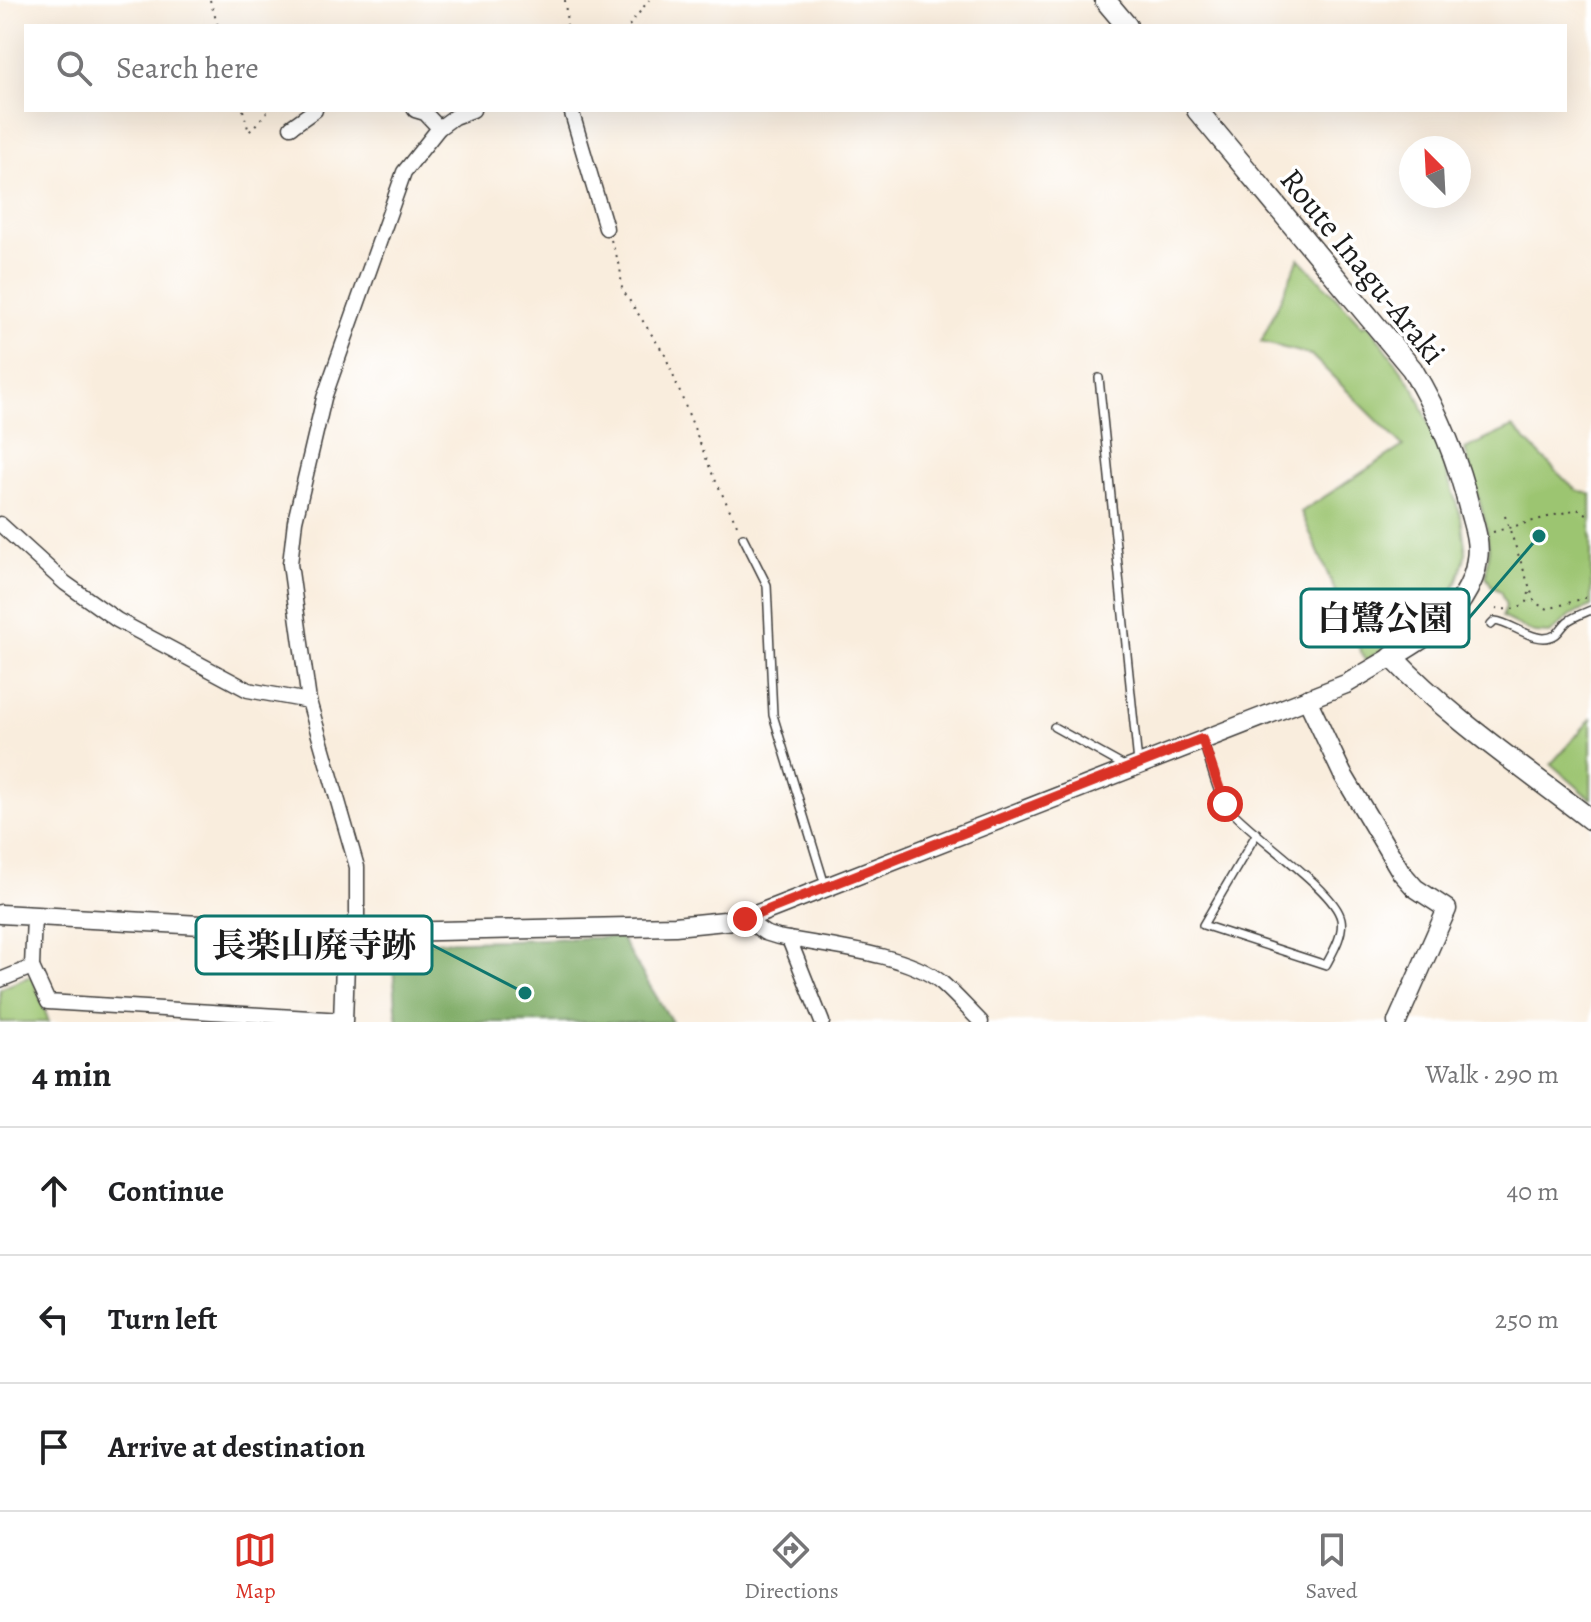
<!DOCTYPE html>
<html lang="en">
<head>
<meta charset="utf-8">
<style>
  body { margin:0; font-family:Alegreya,"Noto Serif JP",serif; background:#f2f2f2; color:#202124 }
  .compass { position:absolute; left:1399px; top:136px; width:72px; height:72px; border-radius:50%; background:#fff; box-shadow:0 8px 32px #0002; rotate:336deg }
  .stop { position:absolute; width:24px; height:24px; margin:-18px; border:6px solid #d93025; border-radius:50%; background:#fff }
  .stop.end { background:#d93025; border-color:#fff; box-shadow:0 2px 8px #0008 }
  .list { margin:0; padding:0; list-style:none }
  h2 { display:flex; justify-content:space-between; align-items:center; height:104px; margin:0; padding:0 32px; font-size:34px }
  h2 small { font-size:26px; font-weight:400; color:#757577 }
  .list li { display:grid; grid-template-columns:52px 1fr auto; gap:24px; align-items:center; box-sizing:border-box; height:128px; padding:0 32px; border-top:2px solid #e0e0e0 }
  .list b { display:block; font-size:30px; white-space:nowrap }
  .list em { font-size:26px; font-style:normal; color:#757577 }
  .icon { flex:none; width:44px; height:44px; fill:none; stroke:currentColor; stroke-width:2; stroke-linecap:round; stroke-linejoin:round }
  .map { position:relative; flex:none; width:1591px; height:1022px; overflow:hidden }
  .search { position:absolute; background:#fff; box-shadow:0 8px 32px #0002; left:24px; right:24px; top:24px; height:88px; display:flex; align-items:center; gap:20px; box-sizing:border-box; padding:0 28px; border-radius:0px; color:#757577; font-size:30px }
  .sheet { height:488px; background:#fff }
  nav { display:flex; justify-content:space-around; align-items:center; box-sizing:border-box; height:112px; border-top:2px solid #e0e0e0; background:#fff; font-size:22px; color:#757577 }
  nav a { display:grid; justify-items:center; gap:4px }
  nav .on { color:#d93025 }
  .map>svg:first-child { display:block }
  .green { fill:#9cc571; stroke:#5c7046; stroke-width:2 }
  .forest { fill:#7daa63; stroke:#4c6340; stroke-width:2 }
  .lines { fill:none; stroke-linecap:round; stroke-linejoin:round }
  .service-casing { stroke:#3d3b39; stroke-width:10 }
  .minor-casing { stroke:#3d3b39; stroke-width:17 }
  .tertiary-casing { stroke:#3d3b39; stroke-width:21 }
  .secondary-casing { stroke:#3d3b39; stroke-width:23 }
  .path { stroke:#3d3b39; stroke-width:2; stroke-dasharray:2 6; stroke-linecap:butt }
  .service { stroke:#fff; stroke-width:7 }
  .minor { stroke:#fff; stroke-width:14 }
  .tertiary { stroke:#fff; stroke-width:18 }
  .secondary { stroke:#fff; stroke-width:20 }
  .route { stroke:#d93025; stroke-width:10 }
  .labels { text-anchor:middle; stroke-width:7; stroke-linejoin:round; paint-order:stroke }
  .street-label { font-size:32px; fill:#1c1c1c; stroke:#fff }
  .leader { fill:none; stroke:#0f766e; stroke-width:3 }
  .callout-dot { fill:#0f766e; stroke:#fff; stroke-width:3 }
  .callout { fill:#fff; stroke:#0f766e; stroke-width:3 }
  .callout-label { font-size:34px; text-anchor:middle; font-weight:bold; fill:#1c1c1c }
</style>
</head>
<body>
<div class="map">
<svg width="1591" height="1022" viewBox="0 0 1591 1022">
  <rect width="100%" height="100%" fill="#fff"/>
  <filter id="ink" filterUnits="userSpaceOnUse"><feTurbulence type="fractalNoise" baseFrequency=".0125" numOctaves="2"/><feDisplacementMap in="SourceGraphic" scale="16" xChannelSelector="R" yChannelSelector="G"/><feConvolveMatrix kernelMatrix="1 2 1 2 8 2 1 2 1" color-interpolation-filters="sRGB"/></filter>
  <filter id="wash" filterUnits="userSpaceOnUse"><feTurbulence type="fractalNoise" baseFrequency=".006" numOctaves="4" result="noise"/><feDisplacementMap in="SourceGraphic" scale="32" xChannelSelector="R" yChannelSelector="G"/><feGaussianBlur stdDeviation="1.8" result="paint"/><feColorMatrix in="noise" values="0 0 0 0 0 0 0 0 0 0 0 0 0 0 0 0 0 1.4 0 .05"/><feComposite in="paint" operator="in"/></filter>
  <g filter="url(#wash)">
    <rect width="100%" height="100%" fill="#f9eddd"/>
    <g class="green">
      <path d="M1299,258L1363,326L1368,324L1415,389L1434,436L1461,517L1466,553L1458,581L1440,610L1365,661L1301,512L1403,446L1311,355L1261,342Z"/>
      <path d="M1513,427L1568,483L1577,490L1591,494V607L1571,615L1550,634L1534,633L1502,617L1506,606L1500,591L1492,587L1486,576L1489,548L1486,525L1465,449Z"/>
      <path d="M1591,719V799L1551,764Z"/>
      <path d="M28,977L33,978L49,1022H0V989Z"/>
    </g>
    <path class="forest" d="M620,937L672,1022H397L393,964L402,948L427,942Z"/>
  </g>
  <g filter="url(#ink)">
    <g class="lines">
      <defs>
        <g id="service">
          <path d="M1099,378L1138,763"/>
          <path d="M743,537L767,585L773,715L825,885"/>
          <path d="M1491,625L1495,621C1513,623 1537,646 1555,635C1560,632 1563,625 1568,621C1575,616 1584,613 1591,610"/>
          <path d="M1054,727L1126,767"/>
          <path d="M1203,741C1209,758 1216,792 1226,805C1248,833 1335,889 1341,919C1344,934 1333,952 1326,965L1203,925L1257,833"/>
        </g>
        <g id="minor">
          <path d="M415,110L425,113L439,128"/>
          <path d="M571,110L606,228"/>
          <path d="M291,127L315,110"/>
          <path d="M0,524L65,583L117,620L248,690L309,701"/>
          <path d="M34,916L32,967L48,1002L343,1020"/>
          <path d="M745,919L765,933L778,937C824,946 905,953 941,982C955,994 968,1009 981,1022"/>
          <path d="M346,933L357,917V867L309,701L290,564L295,521L324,398L404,172L439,128L454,117L473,110"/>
          <path d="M789,939L822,1022"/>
          <path d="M0,980L32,967"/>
        </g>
        <g id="tertiary">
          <path d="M1307,699L1342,773L1401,872L1415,888L1447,909L1397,1022"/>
          <path d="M0,914L346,933L675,926L745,919L1346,684L1392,657"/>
          <path d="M343,1022L346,933"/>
        </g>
        <g id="secondary">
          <path d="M1105,0L1127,26"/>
          <path d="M1197,110L1412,369C1439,414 1458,460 1470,511C1474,526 1480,543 1477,559C1476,572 1469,588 1462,599C1446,626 1418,641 1392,657C1452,720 1523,767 1591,820"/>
        </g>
      </defs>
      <use href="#service" class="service-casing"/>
      <use href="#minor" class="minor-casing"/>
      <use href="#tertiary" class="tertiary-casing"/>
      <use href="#secondary" class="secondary-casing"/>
      <g class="path">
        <path d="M210,0L218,26"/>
        <path d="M565,0L567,26"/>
        <path d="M629,26L649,0"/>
        <path d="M243,110L249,132L269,110"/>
        <path d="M611,240L620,266L622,289L665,355L712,473L739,529"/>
        <path d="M1505,516L1535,603L1548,609L1591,596"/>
        <path d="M1493,532L1577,509L1591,516"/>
        <path d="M1496,608C1509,611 1517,609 1527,602L1529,593"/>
      </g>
      <use href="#service" class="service"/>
      <use href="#minor" class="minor"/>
      <use href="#tertiary" class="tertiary"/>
      <use href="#secondary" class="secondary"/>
    </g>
  </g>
  <g class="lines" filter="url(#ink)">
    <path class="route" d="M745,919L1202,739L1225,804"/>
  </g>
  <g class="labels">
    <g class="street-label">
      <text transform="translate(1363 266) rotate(51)" y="11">Route Inagu-Araki</text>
    </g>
  </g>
  <path class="leader" d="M1539 536L1469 618M525 993L432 945"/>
  <g class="callout-dot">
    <circle cx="1539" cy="536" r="8"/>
    <circle cx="525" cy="993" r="8"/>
  </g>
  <g class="callout">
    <rect x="1301" y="589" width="168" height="58" rx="8"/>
    <rect x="196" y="916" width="236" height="58" rx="8"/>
  </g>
  <g class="callout-label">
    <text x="1385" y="630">白鷺公園</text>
    <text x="314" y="957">長楽山廃寺跡</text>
  </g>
</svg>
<svg class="compass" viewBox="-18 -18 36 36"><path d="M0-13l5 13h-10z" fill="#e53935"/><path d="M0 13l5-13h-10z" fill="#757577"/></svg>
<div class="stop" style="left:1225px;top:804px"></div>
<div class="stop end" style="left:745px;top:919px"></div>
<div class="search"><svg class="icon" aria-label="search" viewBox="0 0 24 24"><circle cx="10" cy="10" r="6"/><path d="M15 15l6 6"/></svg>Search here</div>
</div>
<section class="sheet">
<h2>4 min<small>Walk · 290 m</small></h2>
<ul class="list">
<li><svg class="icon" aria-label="ahead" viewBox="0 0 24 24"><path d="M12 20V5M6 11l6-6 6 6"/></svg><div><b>Continue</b></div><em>40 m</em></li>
<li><svg class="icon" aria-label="left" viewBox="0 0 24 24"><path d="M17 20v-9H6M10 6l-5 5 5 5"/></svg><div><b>Turn left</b></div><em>250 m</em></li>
<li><svg class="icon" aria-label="arrive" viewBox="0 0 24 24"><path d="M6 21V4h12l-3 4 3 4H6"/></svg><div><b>Arrive at destination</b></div></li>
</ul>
</section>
<nav>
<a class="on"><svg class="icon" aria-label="map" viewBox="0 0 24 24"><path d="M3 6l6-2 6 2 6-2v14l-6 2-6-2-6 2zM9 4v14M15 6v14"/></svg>Map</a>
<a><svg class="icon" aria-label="directions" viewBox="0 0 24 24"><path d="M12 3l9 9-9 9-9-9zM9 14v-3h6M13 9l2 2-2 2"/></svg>Directions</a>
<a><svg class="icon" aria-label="saved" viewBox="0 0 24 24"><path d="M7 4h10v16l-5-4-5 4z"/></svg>Saved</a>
</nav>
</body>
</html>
